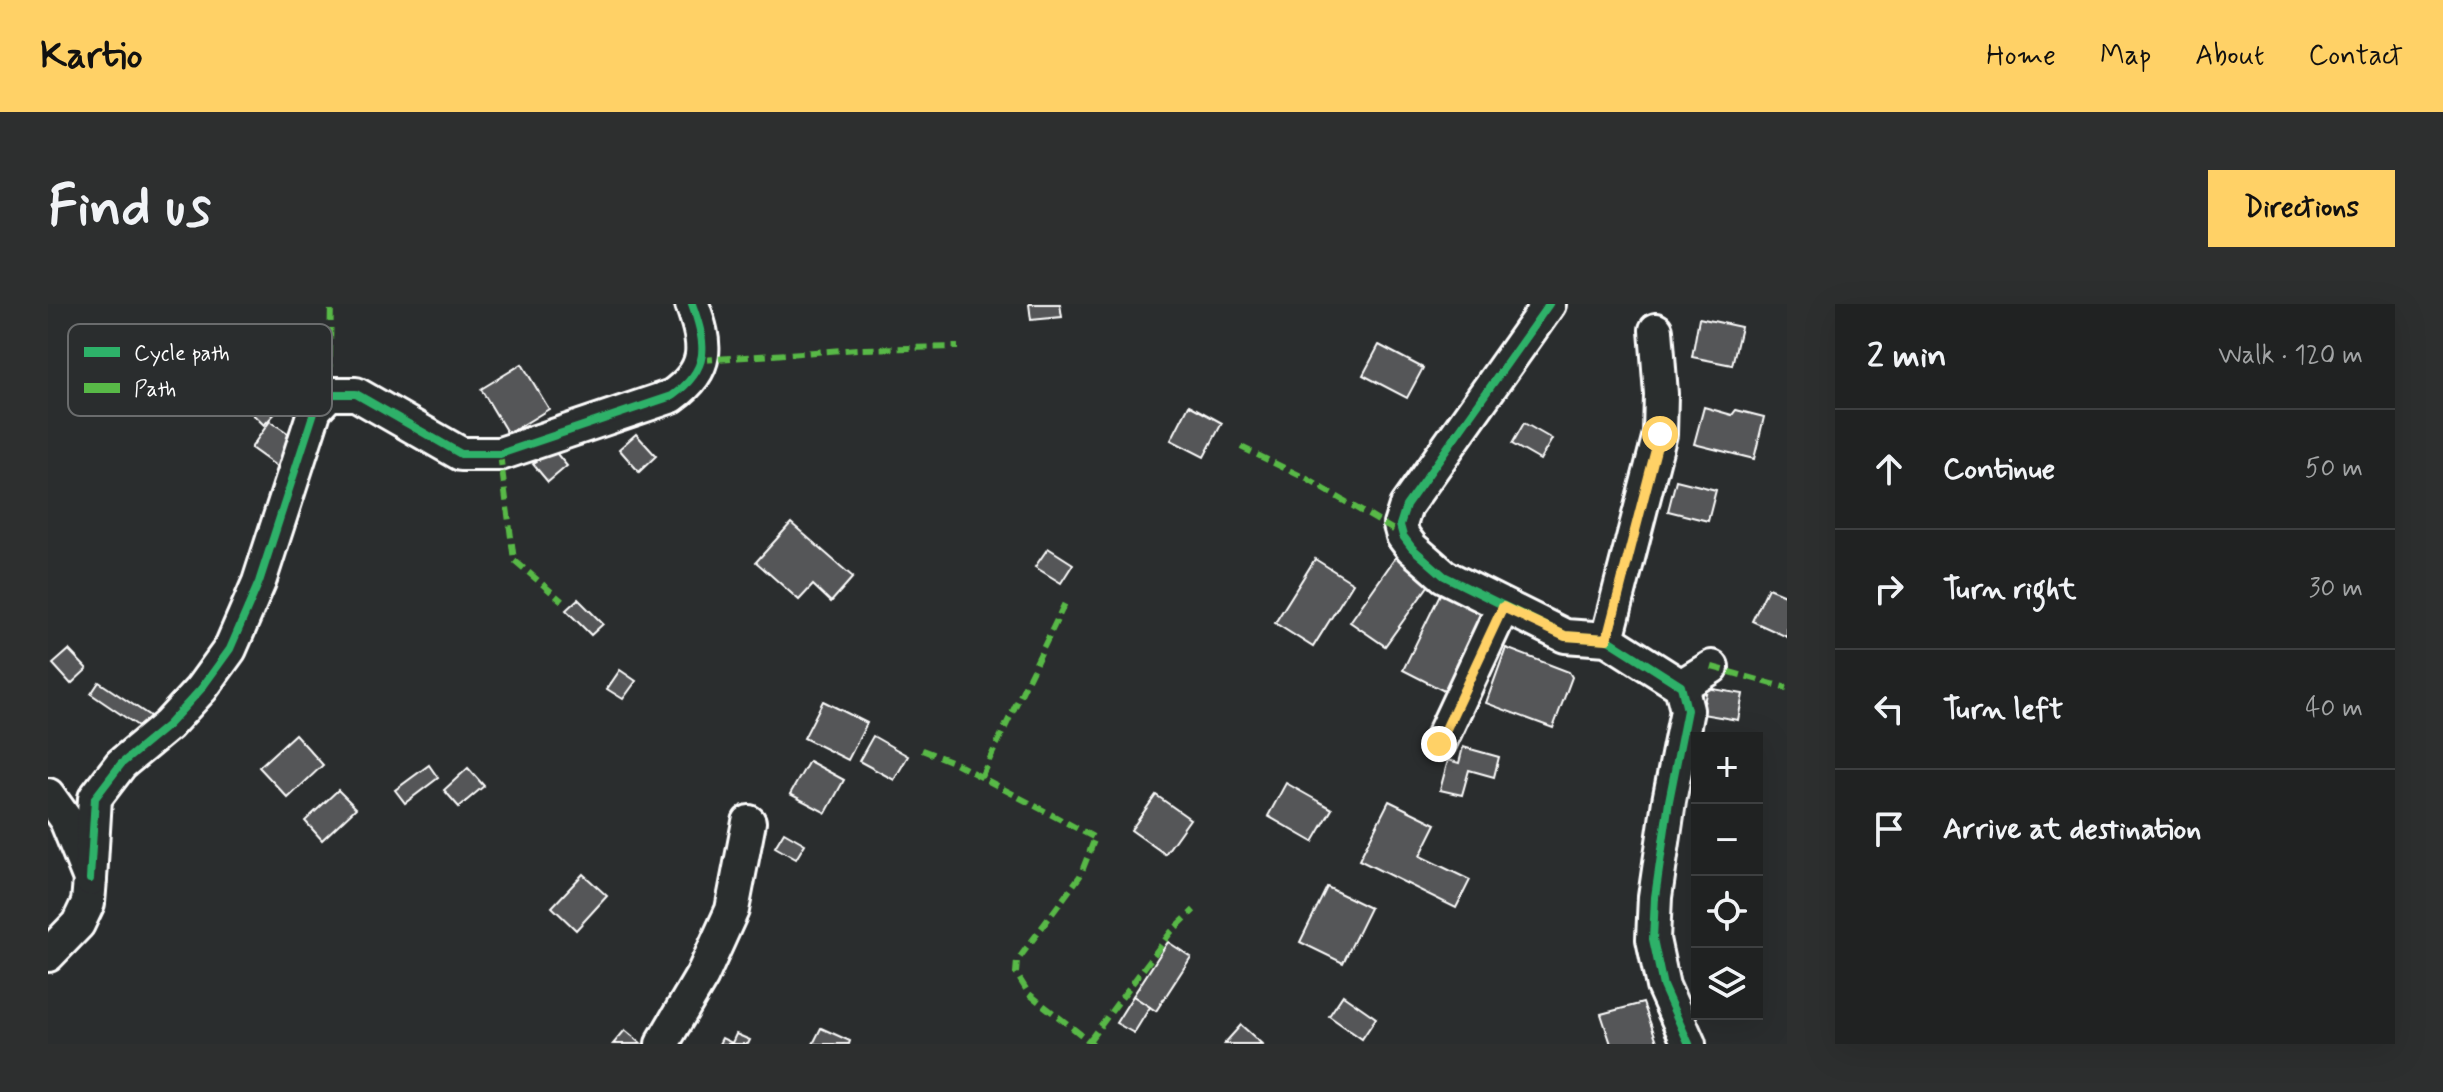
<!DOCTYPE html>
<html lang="en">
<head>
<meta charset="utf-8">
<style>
  body { margin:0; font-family:Mynerve,sans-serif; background:#2d2f2f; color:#f1f3f6 }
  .controls { position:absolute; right:24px; bottom:24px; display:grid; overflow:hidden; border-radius:0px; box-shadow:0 8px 32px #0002 }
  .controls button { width:72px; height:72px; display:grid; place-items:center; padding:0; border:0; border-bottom:2px solid #3d3f40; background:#202222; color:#f1f3f6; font:40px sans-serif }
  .stop { position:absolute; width:24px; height:24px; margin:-18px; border:6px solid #ffd166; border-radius:50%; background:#fff }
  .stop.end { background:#ffd166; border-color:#fff; box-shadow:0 2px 8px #0008 }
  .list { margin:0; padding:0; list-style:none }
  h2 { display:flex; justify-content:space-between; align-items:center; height:104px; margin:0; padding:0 32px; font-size:34px }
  h2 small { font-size:26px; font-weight:400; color:#a2a4a5 }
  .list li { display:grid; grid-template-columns:52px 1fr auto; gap:24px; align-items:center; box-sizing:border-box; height:120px; padding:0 32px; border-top:2px solid #3d3f40 }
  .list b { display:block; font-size:30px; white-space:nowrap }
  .list em { font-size:26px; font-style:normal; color:#a2a4a5 }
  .icon { flex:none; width:44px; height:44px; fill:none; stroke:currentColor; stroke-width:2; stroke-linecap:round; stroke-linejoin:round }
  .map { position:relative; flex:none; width:1739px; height:740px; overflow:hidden; border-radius:0px }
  header { display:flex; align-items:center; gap:48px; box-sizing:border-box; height:112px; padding:0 40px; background:#ffd166; color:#111 }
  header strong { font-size:38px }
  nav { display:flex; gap:44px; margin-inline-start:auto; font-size:28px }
  .intro { display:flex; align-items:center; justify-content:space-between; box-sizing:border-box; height:192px; padding:0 48px }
  h1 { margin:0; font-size:56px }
  .button { padding:20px 36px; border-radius:0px; background:#ffd166; color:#111; font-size:28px; font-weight:700 }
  main { display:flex; gap:48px; padding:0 48px }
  aside { flex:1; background:#202222; border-radius:0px; box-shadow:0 8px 32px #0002 }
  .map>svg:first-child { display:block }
  .building { fill:#555758; stroke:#fff; stroke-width:2 }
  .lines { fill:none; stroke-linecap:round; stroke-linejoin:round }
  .minor-casing { stroke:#fff; stroke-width:38 }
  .minor { stroke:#2a2d2e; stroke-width:32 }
  .quiet { stroke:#58b947; stroke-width:6; stroke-dasharray:12 6; stroke-linecap:butt }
  .cycleway-casing { stroke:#2a2d2e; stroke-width:13 }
  .cycleway { stroke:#2db169; stroke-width:8 }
  .route { stroke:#ffd166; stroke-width:10 }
  .key { fill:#2a2d2e; stroke:#6a6c6d; stroke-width:2 }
  .key-label { font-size:22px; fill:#fff }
</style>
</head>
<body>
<header>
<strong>Kartio</strong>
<nav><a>Home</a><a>Map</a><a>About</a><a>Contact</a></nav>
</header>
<div class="intro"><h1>Find us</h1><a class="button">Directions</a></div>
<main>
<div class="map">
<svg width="1739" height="740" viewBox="0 0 1739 740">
  <rect width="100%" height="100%" fill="#2a2d2e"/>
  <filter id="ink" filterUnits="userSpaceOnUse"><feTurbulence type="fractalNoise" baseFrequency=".0125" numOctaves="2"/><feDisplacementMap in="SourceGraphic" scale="16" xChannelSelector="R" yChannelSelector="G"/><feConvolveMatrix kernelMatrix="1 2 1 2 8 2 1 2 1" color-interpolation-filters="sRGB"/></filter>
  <g filter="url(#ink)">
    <g class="building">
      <path d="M981,0H1012L1014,13L983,16Z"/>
      <path d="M1651,14L1693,23L1684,61L1644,53Z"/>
      <path d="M1331,41L1375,64L1359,94L1315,71Z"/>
      <path d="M231,57L255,80L216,121L192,98Z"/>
      <path d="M474,60L501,105L460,130L433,85Z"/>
      <path d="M1141,101L1174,119L1156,153L1123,136Z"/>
      <path d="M1656,103L1684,111L1688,106L1716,113L1706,155L1646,140Z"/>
      <path d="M222,117L250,136L231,164L203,144Z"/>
      <path d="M1476,119L1504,135L1492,156L1464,140Z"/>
      <path d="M588,130L608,152L591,168L571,145Z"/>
      <path d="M504,144L519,162L500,178L485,160Z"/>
      <path d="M1628,176L1668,186L1660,217L1620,207Z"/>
      <path d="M743,219L805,273L783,298L765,281L751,296L708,258Z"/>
      <path d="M1000,244L1025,260L1013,279L987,263Z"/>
      <path d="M1348,253L1383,278L1337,342L1302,318Z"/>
      <path d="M1267,255L1305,279L1265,343L1227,319Z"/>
      <path d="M1396,282L1444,305L1402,390L1355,366Z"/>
      <path d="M1720,284L1739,292V333L1704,317Z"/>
      <path d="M530,295L555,320L543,331L518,306Z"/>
      <path d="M1458,344L1521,368L1524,373L1505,424L1438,399Z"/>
      <path d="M21,346L39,365L23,380L5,360Z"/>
      <path d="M572,366L588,377L575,395L559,385Z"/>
      <path d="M51,378L102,412L93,424L43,390Z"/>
      <path d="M1659,384L1695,390L1690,416L1654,410Z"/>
      <path d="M775,397L819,419L800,456L756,434Z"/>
      <path d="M247,430L275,461L240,494L211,463Z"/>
      <path d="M825,432L860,452L846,476L811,457Z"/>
      <path d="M1415,443L1451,453L1446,473L1421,466L1414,491L1392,486L1400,456L1411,459Z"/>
      <path d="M761,457L796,476L778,509L742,490Z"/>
      <path d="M381,461L390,474L357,499L347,486Z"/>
      <path d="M420,464L436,482L411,503L396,486Z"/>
      <path d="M1238,479L1284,505L1265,538L1220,512Z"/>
      <path d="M290,486L308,504L274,536L257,517Z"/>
      <path d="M1108,491L1142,515L1117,550L1083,526Z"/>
      <path d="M1341,497L1388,520L1372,552L1422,576L1408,604L1311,556Z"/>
      <path d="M736,528L757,540L748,555L727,543Z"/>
      <path d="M535,570L559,592L528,626L504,603Z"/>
      <path d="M1279,583L1322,604L1295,659L1252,638Z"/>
      <path d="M1120,638L1143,653L1108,707L1085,692Z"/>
      <path d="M1295,691L1328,714L1314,735L1281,712Z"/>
      <path d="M1085,692L1102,703L1086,729L1068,719Z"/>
      <path d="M1595,699L1610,740H1563L1553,710Z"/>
      <path d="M1193,721L1214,740H1176Z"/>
      <path d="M773,724L802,737L801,740H765Z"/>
      <path d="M577,726L594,740H565Z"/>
      <path d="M688,730L702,736L700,740H671L674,734L684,739Z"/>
    </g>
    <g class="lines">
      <defs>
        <g id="minor">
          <path d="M1501,0L1358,202L1352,221L1355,232L1364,244L1396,272L1517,332L1559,335L1633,382L1639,406L1621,497L1607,593L1605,635L1615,682L1641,740"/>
          <path d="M1559,335L1612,130L1613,90L1608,26"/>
          <path d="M1633,382L1664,363"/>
          <path d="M1391,440L1455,303"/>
          <path d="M0,491L18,516L42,575L40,599L30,620L0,651"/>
          <path d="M42,575L47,494L73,460L120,421L153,385L182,345L211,278L267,105L281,90H308L413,150H452L624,92C662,65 659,41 644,0"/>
          <path d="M614,740L654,672L684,606L701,518"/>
        </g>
      </defs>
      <use href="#minor" class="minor-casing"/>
      <use href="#minor" class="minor"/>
      <g class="quiet">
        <path d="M653,56L810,45L910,43"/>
        <path d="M281,90L283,0"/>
        <path d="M1193,143L1259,175L1354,231"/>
        <path d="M452,150L466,256L514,297"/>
        <path d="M1664,363L1739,384"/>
        <path d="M874,446L905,458L1047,534L1032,572L969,657L968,669L981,690L1045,740"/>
        <path d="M933,473L1019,295"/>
        <path d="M1041,737L1123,628L1146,606"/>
      </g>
      <defs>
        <g id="cycleway">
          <path d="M1501,0L1358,202L1352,221L1355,232L1364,244L1396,272L1517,332L1559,335L1633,382L1639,406L1621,497L1607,593L1605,635L1615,682L1641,740"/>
          <path d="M42,575L47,494L73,460L120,421L153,385L182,345L211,278L267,105L281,90H308L413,150H452L624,92C662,65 659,41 644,0"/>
        </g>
      </defs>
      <use href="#cycleway" class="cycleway-casing"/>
      <use href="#cycleway" class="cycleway"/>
    </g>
  </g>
  <g class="lines" filter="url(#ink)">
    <path class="route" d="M1391,440L1455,303L1517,332L1559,335L1612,130"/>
  </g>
  <rect x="20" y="20" width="264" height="92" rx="12" class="key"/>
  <rect x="36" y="43" width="36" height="10" fill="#2db169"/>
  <rect x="36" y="79" width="36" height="10" fill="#58b947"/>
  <g class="key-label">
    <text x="86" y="56">Cycle path</text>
    <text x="86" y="92">Path</text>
  </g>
</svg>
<div class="controls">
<button>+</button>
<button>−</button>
<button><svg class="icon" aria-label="locate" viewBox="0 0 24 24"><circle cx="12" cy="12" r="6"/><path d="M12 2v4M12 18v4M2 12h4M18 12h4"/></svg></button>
<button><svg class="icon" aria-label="layers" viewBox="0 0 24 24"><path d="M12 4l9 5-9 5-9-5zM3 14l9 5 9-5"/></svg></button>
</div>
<div class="stop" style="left:1612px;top:130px"></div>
<div class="stop end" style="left:1391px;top:440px"></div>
</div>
<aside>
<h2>2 min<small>Walk · 120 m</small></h2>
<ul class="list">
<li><svg class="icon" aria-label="ahead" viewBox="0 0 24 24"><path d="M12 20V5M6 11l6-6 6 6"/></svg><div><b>Continue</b></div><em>50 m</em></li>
<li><svg class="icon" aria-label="right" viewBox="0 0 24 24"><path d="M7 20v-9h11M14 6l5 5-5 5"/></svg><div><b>Turn right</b></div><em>30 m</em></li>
<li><svg class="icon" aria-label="left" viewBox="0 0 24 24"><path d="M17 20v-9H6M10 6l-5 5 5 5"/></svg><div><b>Turn left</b></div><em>40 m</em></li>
<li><svg class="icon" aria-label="arrive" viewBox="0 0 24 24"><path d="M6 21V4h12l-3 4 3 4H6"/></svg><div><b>Arrive at destination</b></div></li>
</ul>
</aside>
</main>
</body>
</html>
